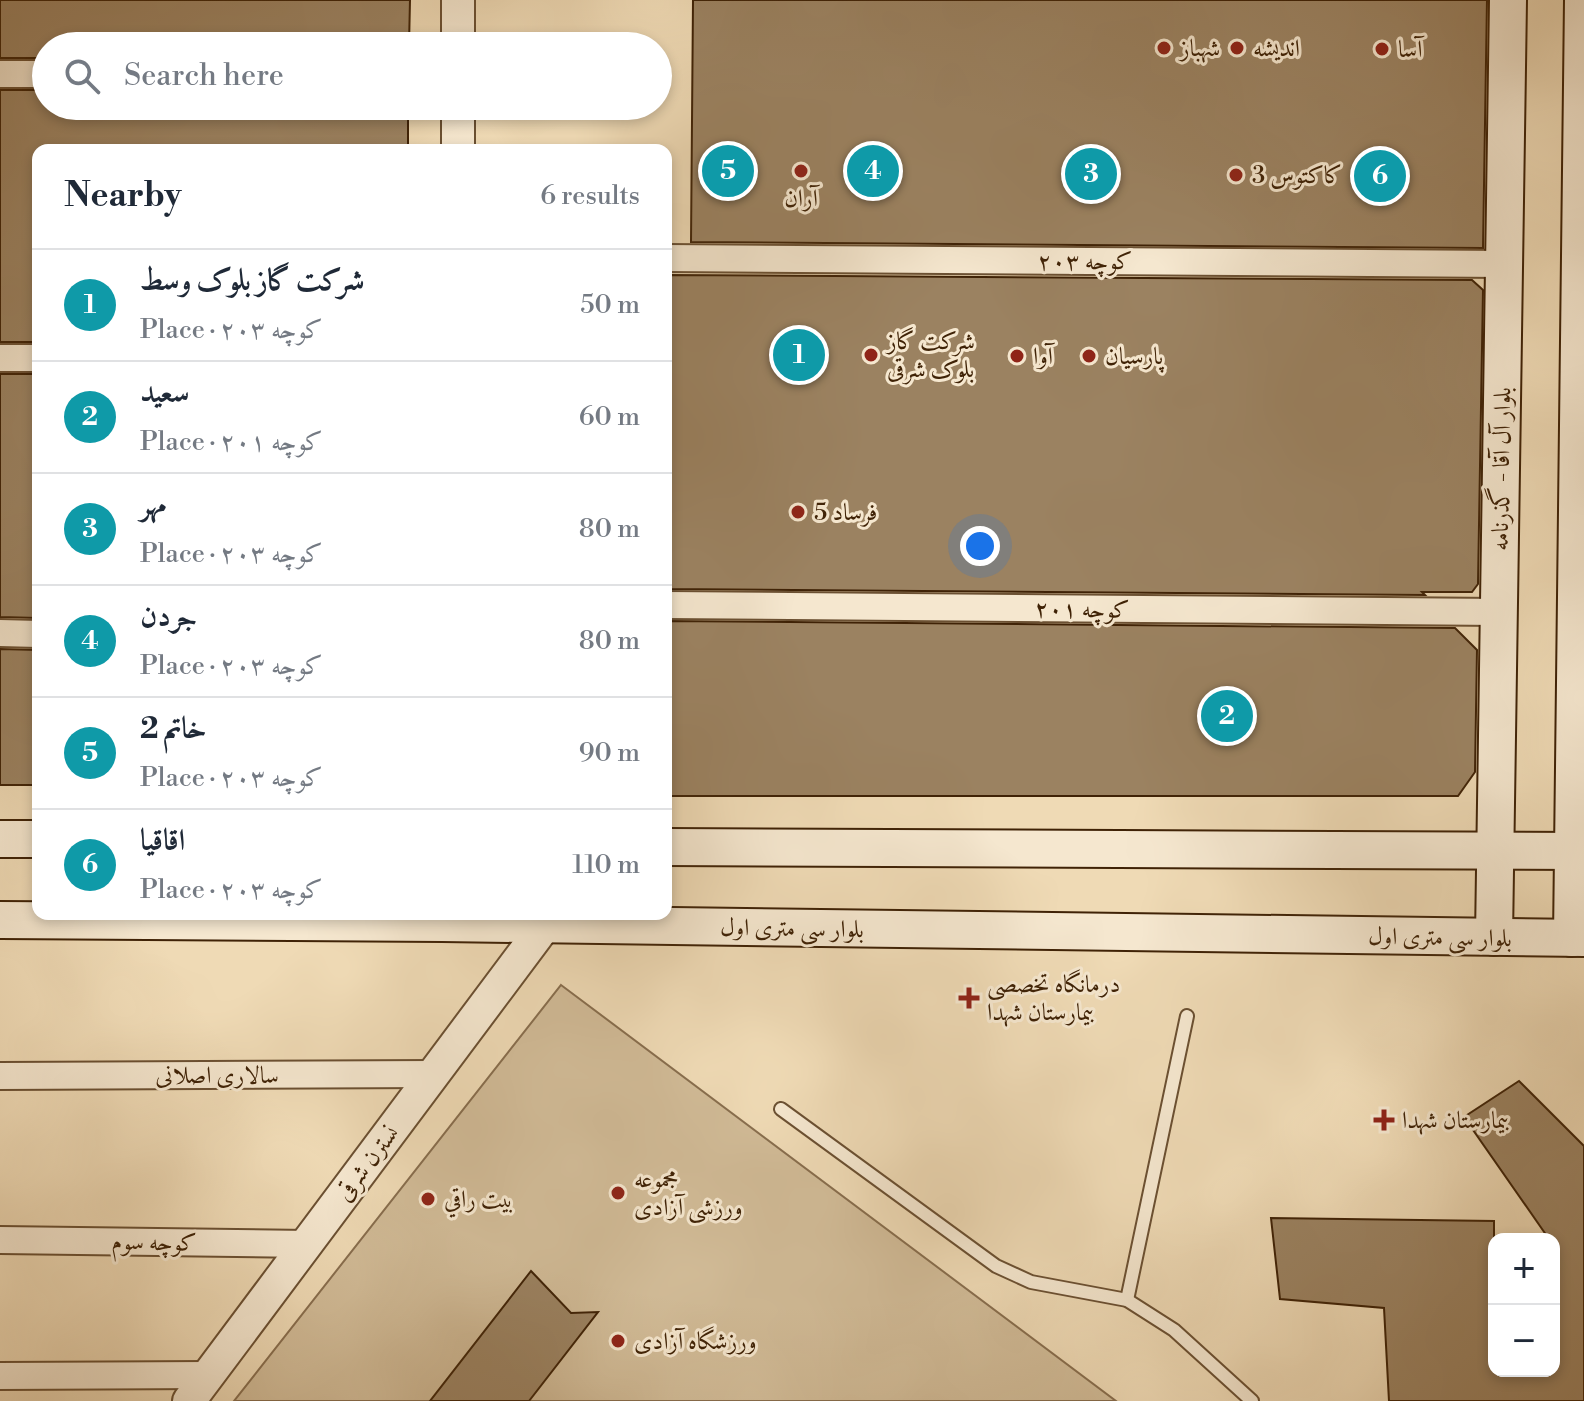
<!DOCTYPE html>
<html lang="en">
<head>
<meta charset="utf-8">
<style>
  body { margin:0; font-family:"Libre Bodoni",Amiri,serif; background:#f6f6f7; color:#1f2937 }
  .controls { position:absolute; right:24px; bottom:24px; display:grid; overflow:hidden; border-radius:16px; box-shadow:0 4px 12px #0003 }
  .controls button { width:72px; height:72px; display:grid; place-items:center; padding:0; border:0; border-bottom:2px solid #e0e1e3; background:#fff; color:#1f2937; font:40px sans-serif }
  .you { position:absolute; left:980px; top:546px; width:28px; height:28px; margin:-20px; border:6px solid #fff; border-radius:50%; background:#1a73e8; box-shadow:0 0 0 12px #1a73e833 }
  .badge { display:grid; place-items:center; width:52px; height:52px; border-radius:50%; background:#8f2418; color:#fff; font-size:26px; font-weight:700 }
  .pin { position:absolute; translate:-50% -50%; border:4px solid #fff; box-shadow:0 2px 8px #0006 }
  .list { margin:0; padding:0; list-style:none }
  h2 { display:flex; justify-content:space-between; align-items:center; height:104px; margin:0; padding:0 32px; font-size:34px }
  h2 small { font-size:26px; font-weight:400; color:#747a83 }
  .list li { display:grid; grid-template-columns:52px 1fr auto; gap:24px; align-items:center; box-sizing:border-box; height:112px; padding:0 32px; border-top:2px solid #e0e1e3 }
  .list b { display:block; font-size:30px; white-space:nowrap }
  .list p { margin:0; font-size:26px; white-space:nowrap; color:#747a83 }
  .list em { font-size:26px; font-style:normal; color:#747a83 }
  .icon { flex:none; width:44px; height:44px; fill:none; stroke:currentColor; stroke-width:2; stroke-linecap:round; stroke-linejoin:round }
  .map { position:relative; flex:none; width:1584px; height:1401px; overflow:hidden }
  .search { position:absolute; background:#fff; box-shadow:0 4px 12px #0003; left:32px; top:32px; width:640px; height:88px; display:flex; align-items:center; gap:20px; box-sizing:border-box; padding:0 28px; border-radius:44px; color:#747a83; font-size:30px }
  .panel { position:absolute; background:#fff; box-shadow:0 4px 12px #0003; left:32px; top:144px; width:640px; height:776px; border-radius:16px }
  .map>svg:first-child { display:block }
  .green { fill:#d1bb97; stroke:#886e4e; stroke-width:2 }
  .building { fill:#9b8261; stroke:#3f2206; stroke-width:2 }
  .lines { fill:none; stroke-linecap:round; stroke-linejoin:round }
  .service-casing { stroke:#6b5032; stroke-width:16 }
  .minor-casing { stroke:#6b5032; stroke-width:30 }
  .tertiary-casing { stroke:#6b5032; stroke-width:36 }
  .secondary-casing { stroke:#3f2206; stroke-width:40 }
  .service { stroke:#f5e7cf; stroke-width:12 }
  .minor { stroke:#f5e7cf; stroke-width:26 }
  .tertiary { stroke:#f5e7cf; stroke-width:32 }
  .secondary { stroke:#f5e7cf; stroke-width:36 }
  .poi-dot { fill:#8f2418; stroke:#f5e7cf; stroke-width:3 }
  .labels { text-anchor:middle; stroke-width:6; stroke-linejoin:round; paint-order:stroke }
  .poi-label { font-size:24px; fill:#3f2206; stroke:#f5e7cf; text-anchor:start }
  .street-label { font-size:24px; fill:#3f2206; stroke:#f5e7cf }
</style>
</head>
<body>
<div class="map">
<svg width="1584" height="1401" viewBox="0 0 1584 1401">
  <rect width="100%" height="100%" fill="#efdab5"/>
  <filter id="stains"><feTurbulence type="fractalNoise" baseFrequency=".0025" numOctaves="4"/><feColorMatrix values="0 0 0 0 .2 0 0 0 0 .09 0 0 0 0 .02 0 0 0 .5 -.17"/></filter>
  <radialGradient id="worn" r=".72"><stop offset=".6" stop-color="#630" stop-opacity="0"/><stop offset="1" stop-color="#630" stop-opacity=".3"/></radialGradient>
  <path class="green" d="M561,985L1116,1401H234Z"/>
  <g class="building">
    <path d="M0,0H410L409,46H46V58H0Z"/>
    <path d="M693,0H1487L1483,248L691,242Z"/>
    <path d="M0,90H46V106H408V150H38V342H0Z"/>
    <path d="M666,275L1472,280L1483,290L1478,584L1472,592H1422L1425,595L666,589Z"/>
    <path d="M0,374H38V618L0,617Z"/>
    <path d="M666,621L1455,628L1477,650L1475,772L1458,796H666Z"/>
    <path d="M0,649L38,650V785H0Z"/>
    <path d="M1519,1081L1584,1146V1401H1389L1384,1308L1280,1299L1271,1218L1494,1221V1371H1554V1239H1549L1464,1117Z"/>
    <path d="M531,1271L571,1313L598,1312L529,1401H430Z"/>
  </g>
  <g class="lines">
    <defs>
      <g id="service">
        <path d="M781,1109L996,1266L1031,1282L1127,1300L1174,1330L1252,1401"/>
        <path d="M1127,1300L1187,1016"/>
      </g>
      <g id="minor">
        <path d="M0,74H46"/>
        <path d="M666,258L1504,264"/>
        <path d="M0,358H38"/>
        <path d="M666,605L1499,612"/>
        <path d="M0,633L38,634"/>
        <path d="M0,1076L434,1074"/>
        <path d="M0,1240L308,1244"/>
        <path d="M0,1376L209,1375"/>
      </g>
      <g id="tertiary">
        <path d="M458,0V46"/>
        <path d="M458,106V150"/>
        <path d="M189,1401L545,925"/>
      </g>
      <g id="secondary">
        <path d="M0,839H38"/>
        <path d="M666,847L1584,851"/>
        <path d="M0,920L442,923L1584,938"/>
        <path d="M1494,937L1508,0"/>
        <path d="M1572,938L1583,0"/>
      </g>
    </defs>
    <use href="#service" class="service-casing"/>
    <use href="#minor" class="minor-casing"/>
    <use href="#tertiary" class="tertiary-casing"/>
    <use href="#secondary" class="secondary-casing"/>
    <use href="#service" class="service"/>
    <use href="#minor" class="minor"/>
    <use href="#tertiary" class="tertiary"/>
    <use href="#secondary" class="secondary"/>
  </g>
  <g class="poi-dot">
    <circle cx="1164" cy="48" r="8"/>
    <circle cx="1237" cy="48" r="8"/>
    <circle cx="1382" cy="49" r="8"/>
    <circle cx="801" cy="171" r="8"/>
    <circle cx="1236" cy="175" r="8"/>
    <circle cx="871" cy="355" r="8"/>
    <circle cx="1017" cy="356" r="8"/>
    <circle cx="1089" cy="356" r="8"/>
    <circle cx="798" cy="512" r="8"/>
    <path d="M965 986h8v8h8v8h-8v8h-8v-8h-8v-8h8z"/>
    <path d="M1380 1108h8v8h8v8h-8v8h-8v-8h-8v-8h8z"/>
    <circle cx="618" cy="1193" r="8"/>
    <circle cx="428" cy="1199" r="8"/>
    <circle cx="618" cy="1341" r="8"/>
  </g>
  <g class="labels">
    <g class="poi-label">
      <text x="1180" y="56">شهباز</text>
      <text x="1253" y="56">اندیشه</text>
      <text x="1398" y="57">آسا</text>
      <text x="1252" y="183">کاکتوس 3</text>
      <text x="801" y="206" text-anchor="middle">آران</text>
      <text x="887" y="349">شرکت گاز<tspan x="887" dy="28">بلوک شرقی</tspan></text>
      <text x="1033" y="364">آوا</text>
      <text x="1105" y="364">پارسیان</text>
      <text x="814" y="520">فرساد 5</text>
      <text x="987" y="992">درمانگاه تخصصی<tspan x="987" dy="28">بیمارستان شهدا</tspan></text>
      <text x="1402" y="1128">بیمارستان شهدا</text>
      <text x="634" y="1187">مجموعه<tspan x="634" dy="28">ورزشی آزادی</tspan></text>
      <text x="444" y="1207">بيت راقي</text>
      <text x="634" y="1349">ورزشگاه آزادی</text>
    </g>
    <g class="street-label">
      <text x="1085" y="269">کوچه ۲۰۳</text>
      <text transform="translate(1501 469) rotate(-89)" y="8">بلوار آل آقا - گذرنامه</text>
      <text transform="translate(1082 609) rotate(1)" y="8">کوچه ۲۰۱</text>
      <text transform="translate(792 928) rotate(1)" y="8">بلوار سی متری اول</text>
      <text transform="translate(1440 937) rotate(1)" y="8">بلوار سی متری اول</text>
      <text x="217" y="1083">سالاری اصلانی</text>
      <text transform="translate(367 1163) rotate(-53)" y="8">نسترن شرقی</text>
      <text transform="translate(154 1242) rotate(1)" y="8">کوچه سوم</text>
    </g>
  </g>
  <rect width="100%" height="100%" filter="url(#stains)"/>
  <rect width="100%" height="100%" fill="url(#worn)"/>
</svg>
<div class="controls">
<button>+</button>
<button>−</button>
</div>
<div class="you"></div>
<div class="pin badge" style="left:799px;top:355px;background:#0f9aa8">1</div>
<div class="pin badge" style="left:1227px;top:716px;background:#0f9aa8">2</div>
<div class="pin badge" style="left:1091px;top:174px;background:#0f9aa8">3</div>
<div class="pin badge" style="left:873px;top:171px;background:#0f9aa8">4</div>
<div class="pin badge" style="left:728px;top:171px;background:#0f9aa8">5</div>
<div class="pin badge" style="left:1380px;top:176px;background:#0f9aa8">6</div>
<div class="search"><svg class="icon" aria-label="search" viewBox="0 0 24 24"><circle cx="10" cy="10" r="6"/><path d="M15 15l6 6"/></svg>Search here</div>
<section class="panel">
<h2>Nearby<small>6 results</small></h2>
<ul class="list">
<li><span class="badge" style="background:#0f9aa8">1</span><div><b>شرکت گاز بلوک وسط</b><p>Place · کوچه ۲۰۳</p></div><em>50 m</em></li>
<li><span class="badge" style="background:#0f9aa8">2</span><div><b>سعید</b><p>Place · کوچه ۲۰۱</p></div><em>60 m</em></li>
<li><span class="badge" style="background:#0f9aa8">3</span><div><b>مهر</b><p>Place · کوچه ۲۰۳</p></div><em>80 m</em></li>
<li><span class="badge" style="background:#0f9aa8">4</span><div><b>جردن</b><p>Place · کوچه ۲۰۳</p></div><em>80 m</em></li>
<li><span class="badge" style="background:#0f9aa8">5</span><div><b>خاتم 2</b><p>Place · کوچه ۲۰۳</p></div><em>90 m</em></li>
<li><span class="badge" style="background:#0f9aa8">6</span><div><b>اقاقیا</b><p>Place · کوچه ۲۰۳</p></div><em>110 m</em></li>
</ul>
</section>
</div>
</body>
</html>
